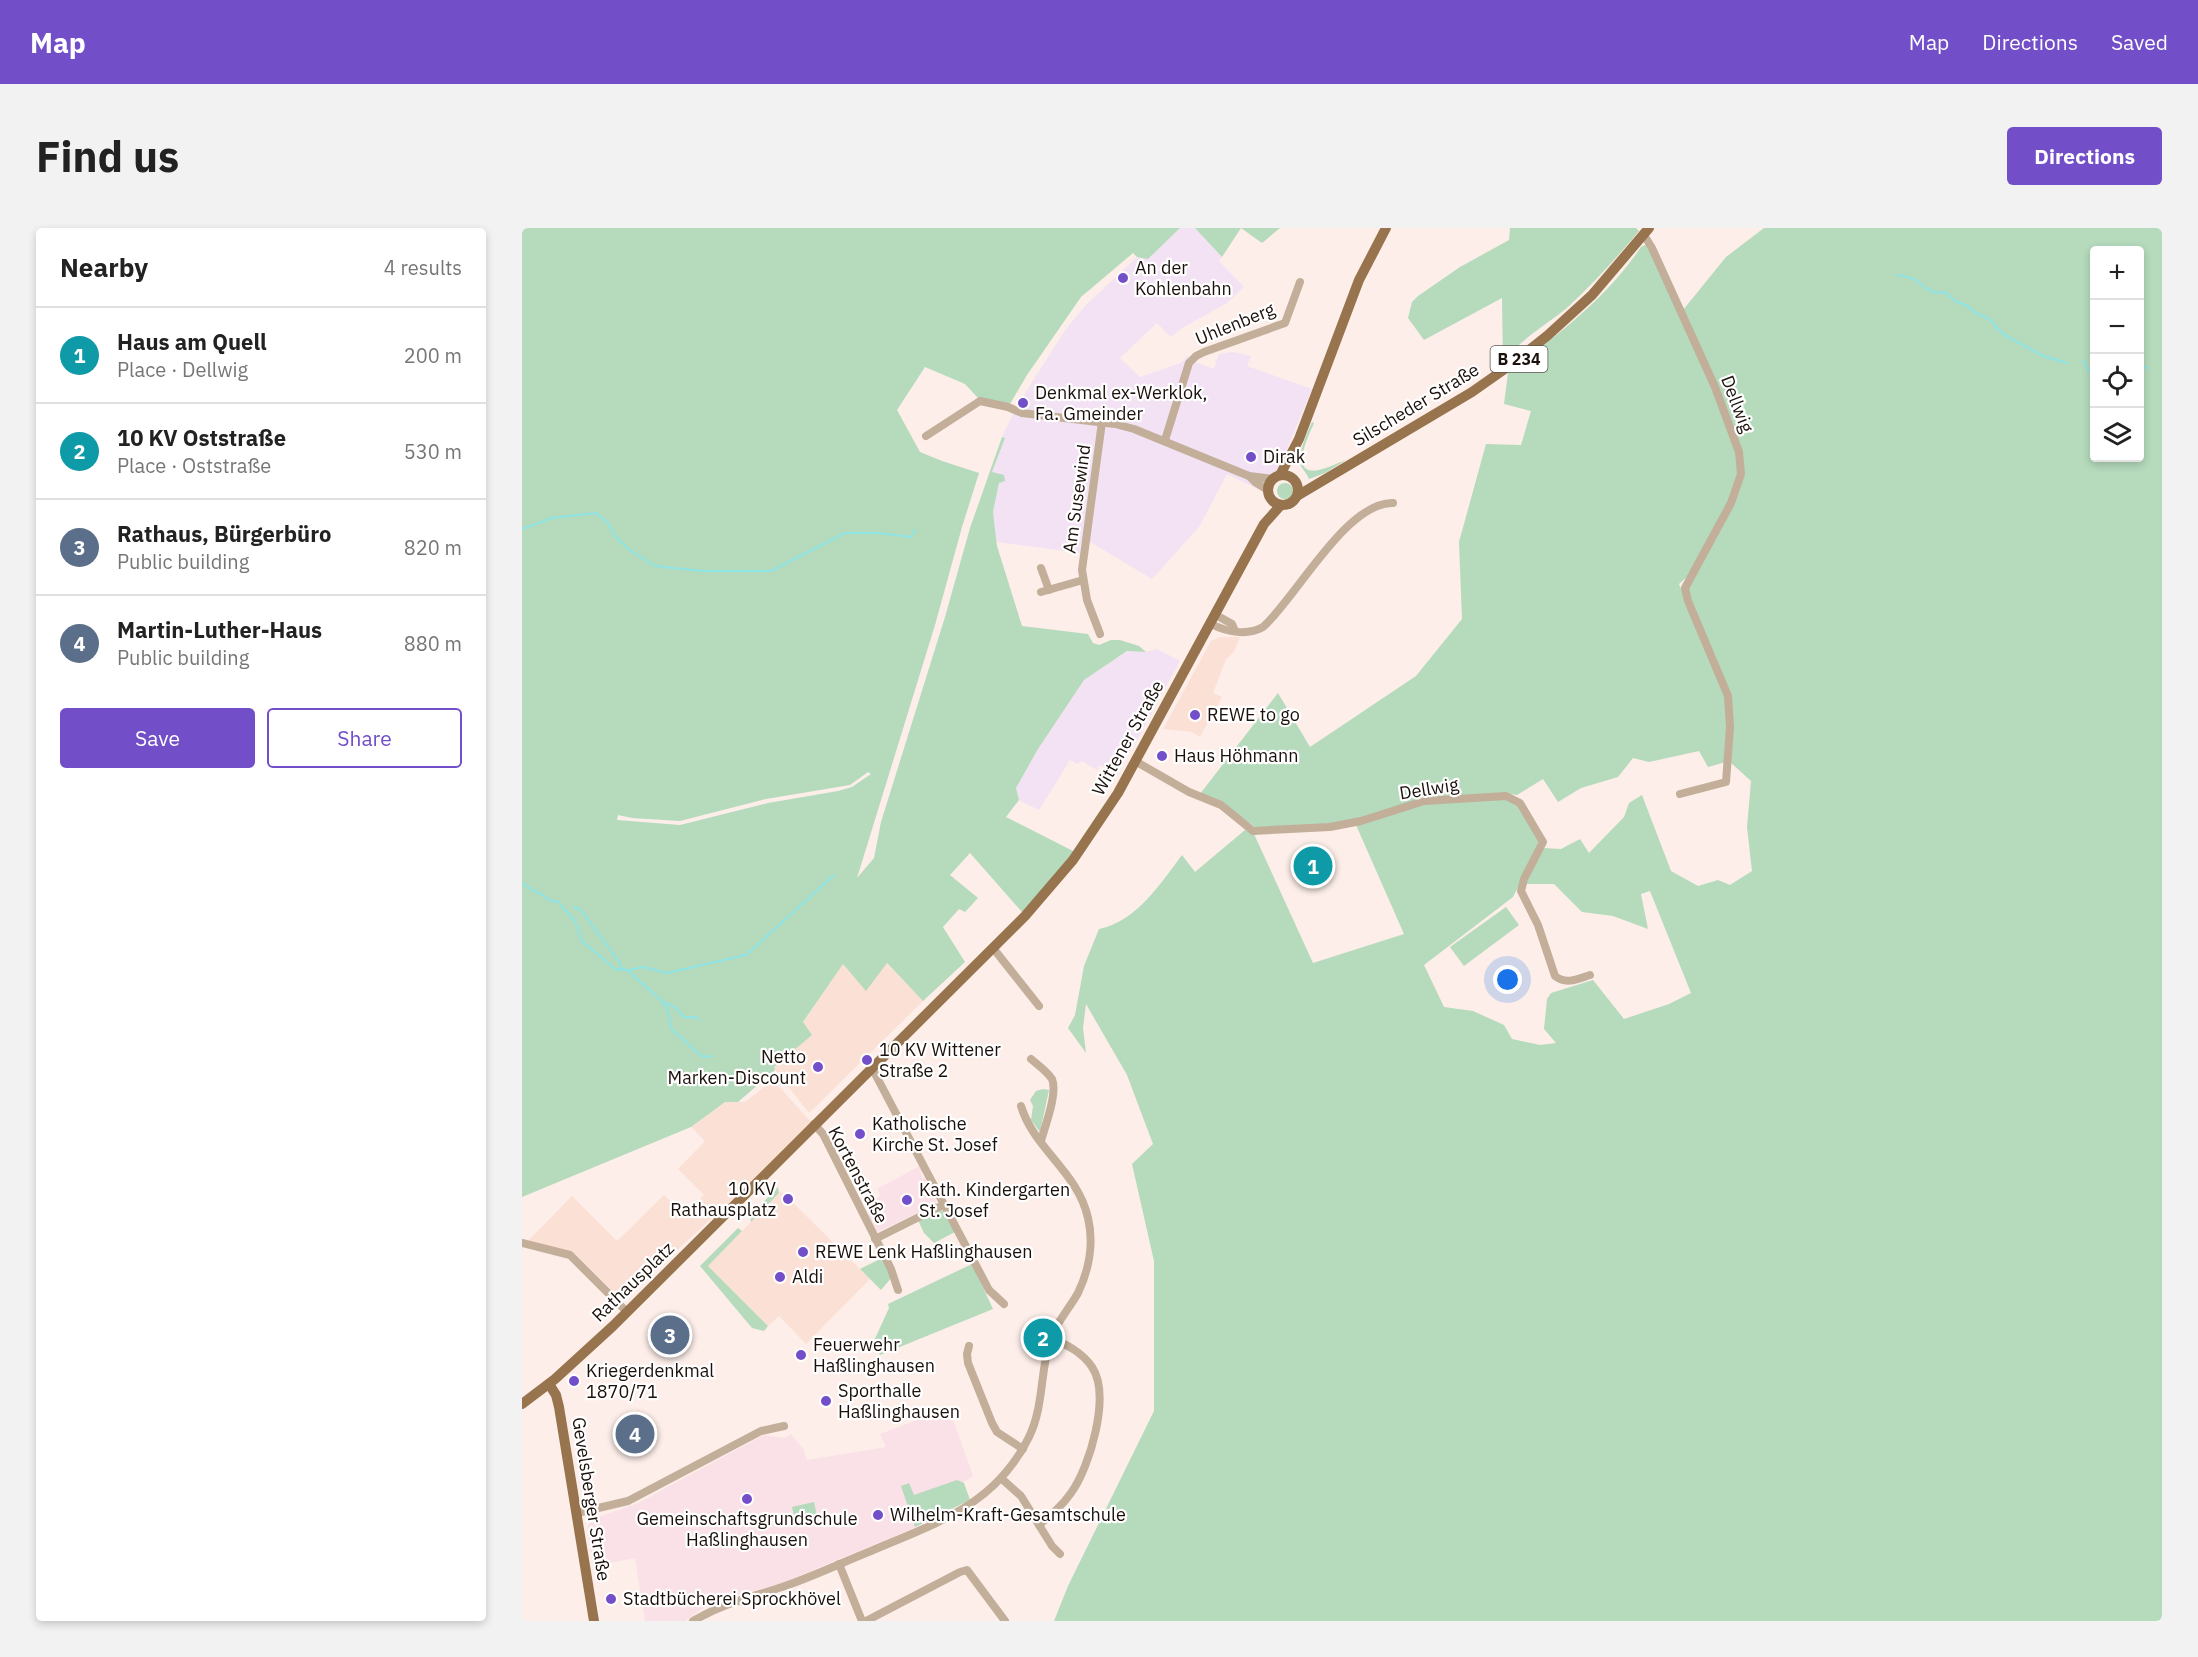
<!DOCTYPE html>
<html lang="en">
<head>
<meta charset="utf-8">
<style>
  body { margin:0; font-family:"IBM Plex Sans",sans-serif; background:#f2f2f2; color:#222 }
  .controls { position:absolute; right:18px; top:18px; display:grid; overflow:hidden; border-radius:6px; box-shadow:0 3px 9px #0003 }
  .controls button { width:54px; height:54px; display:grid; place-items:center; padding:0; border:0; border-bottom:2px solid #e0e0e0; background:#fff; color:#222; font:30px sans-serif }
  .you { position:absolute; left:986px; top:752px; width:21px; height:21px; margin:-15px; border:4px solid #fff; border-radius:50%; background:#1a73e8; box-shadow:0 0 0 9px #1a73e833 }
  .badge { display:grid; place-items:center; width:39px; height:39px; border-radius:50%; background:#724ec8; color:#fff; font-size:20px; font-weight:700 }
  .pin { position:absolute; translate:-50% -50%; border:3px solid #fff; box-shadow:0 2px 6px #0006 }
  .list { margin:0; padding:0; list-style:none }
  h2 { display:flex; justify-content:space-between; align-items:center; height:78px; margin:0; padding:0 24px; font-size:26px }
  h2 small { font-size:20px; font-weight:400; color:#767676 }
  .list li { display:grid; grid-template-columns:39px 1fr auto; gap:18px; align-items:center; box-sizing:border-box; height:96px; padding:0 24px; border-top:2px solid #e0e0e0 }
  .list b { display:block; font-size:22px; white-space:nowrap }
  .list p { margin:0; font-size:20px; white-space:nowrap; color:#767676 }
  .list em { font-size:20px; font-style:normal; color:#767676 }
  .actions { display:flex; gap:12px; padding:18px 24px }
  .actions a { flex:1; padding:14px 0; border:2px solid #724ec8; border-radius:6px; text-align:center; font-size:21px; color:#724ec8 }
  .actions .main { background:#724ec8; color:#fff }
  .icon { flex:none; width:33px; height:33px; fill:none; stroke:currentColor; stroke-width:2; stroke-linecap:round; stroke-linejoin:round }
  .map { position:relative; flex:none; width:1640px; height:1393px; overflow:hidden; border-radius:6px }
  header { display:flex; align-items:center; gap:36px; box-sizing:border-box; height:84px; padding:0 30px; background:#724ec8; color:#fff }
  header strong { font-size:28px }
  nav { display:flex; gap:33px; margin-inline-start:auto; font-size:21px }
  .intro { display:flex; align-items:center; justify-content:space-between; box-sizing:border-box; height:144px; padding:0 36px }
  h1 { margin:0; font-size:42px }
  .button { padding:15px 27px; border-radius:6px; background:#724ec8; color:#fff; font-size:21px; font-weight:700 }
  main { display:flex; gap:36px; padding:0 36px }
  aside { flex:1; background:#fff; border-radius:6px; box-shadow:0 3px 9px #0003 }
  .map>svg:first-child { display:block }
  .built { fill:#fbe0d6 }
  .industrial { fill:#f2e2f4 }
  .education { fill:#fae0e7 }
  .green { fill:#b5dabc; fill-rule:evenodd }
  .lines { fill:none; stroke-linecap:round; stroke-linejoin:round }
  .stream { stroke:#8fe4e5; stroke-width:2 }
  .minor { stroke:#c2ae99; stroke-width:8 }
  .major { stroke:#97744d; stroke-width:10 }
  .poi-dot { fill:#724ec8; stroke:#fff; stroke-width:2 }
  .labels { text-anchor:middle; stroke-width:4.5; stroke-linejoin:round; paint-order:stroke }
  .shield { fill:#fff; stroke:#5f5854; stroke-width:1.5 }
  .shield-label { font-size:16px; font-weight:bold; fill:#1b100b }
  .poi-label { font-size:18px; fill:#1b100b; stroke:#fff; text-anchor:start }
  .street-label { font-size:18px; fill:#1b100b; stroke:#fff }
</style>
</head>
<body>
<header>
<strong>Map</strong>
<nav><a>Map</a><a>Directions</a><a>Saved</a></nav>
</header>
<div class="intro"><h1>Find us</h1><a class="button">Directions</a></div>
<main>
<aside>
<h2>Nearby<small>4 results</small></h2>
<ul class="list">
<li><span class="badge" style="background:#0f9aa8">1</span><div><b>Haus am Quell</b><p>Place · Dellwig</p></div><em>200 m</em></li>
<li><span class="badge" style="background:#0f9aa8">2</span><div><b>10 KV Oststraße</b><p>Place · Oststraße</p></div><em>530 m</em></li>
<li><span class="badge" style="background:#5c6f8a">3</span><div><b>Rathaus, Bürgerbüro</b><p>Public building</p></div><em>820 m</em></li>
<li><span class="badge" style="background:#5c6f8a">4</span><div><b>Martin-Luther-Haus</b><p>Public building</p></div><em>880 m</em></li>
</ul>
<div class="actions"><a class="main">Save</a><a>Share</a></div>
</aside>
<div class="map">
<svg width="1640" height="1393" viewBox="0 0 1640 1393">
  <rect width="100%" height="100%" fill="#fdeee9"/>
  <g class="built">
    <path d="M698,409H718L712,424L704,431L691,465L700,469L678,509L670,504L641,501L689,413Z"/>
    <path d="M321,735H364L401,773L287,885L251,839L290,807L281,795Z"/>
    <path d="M251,852L290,895L228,955L100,1073L50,1024L5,1014L50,968L95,1013L142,967L163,987L182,967L156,941L183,913L169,899L203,874H223Z"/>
    <path d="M259,963L348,1051L284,1116L257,1088L246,1098L186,1038Z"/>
  </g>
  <g class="industrial">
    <path d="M658,0H673L700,29L697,33L722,59L705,75L660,100L649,109L635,95L598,130L618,149L659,135L665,128L676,135L692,141L697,126L711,124L729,128L725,138L790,161L746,266L705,246L677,299L630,351L570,315L559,314L558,325L475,314L471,284L477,255L482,253V248L470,244L483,210L480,209L494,180L503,181L505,174L500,171L510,154L544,101L564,77L615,29L627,30Z"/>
    <path d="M635,421L658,433L616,510L598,539L595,548L578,537L575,542L560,533L555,536L548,532L517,582L497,572L494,560L516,521L562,452L606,423L624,424Z"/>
  </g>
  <g class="education">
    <path d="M398,938L401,943L398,944L401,950L403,949L415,975L355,1004L346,986L351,983L348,979L354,975L352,972L359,968L355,961Z"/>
    <path d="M427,1180L451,1248L421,1267L428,1284L406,1294L257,1356L206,1370L181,1380L163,1393H123L113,1330L71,1338L65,1299L71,1291L116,1275L242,1207L263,1210L269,1206L282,1222L285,1232L364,1219L358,1206Z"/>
  </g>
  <g class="green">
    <path d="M0,0H658L626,31L615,29L611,25L559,69L505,147L488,176L456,170L443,156L403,139L375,182L398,224L420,233L457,245L440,299L413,397L335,650L352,630L359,594L423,389L448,300L480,209L483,210L470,244L482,247L483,253L477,255L471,284L475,318L500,398L566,406L571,415L577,417L589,412H598L617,418L624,424L605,423L562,452L516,521L494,560L497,572L484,589L553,624L500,684L448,625L428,647L456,670L443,684L437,681L421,699L443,734L401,773L365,735L344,763L321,736L281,794L290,807L252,839L253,842L216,874H203L169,899L0,969ZM346,544L349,546L330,559L316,563L246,575L158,597L95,592L96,587L110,590L158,593L244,571L328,557Z"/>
    <path d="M673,0H719L700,29Z"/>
    <path d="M719,0H758L740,15Z"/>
    <path d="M988,0H1114L1117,3C1095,29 1072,55 1047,78C1025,97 995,112 981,137L980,70L902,112L886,90L890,74L896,68L938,39L987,12Z"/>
    <path d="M1242,0H1640V1393H532L546,1358L632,1183V1033L610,936L631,916L605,847L564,776L561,800L564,825L546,800L553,787L562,738L577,701C615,693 638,656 660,627L673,644L723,602L732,606L791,735L882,706L834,597L900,575L974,570L992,571L1002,582L1017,612L1014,623L991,669L902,737L922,779L951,783L982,797L990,811L1018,817L1034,815L1022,801L1025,771L1029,765L1071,752L1102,791L1147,776L1169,765L1128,663L1119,666L1126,701L1091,688L1060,684L1032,656H1004L1020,620L1039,621L1058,611L1067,625L1102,589L1107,575L1120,567L1149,643L1176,658L1196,652L1208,657L1230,643L1225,599L1229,553L1208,534L1210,487L1207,463L1168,372L1165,361L1166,355L1176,339L1157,356L1204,469L1206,488L1204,534L1186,539L1177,523L1127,534L1111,530L1096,549L1059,560L1036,574L1021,551L995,567L982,565L897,572L842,590L803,598L757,600L733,599L698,574L678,566L756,465L788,519L894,448L940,391L937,314L964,216L999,217L1009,183L982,176L986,145C1034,108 1085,70 1119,19L1125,16L1139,42L1181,137L1184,133L1161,82L1204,29ZM1572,22H1618V230H1572Z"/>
    <path d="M790,194L792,195C787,207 766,248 797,242C806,240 815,235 824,232L803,245L787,251C785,246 782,243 779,238C774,229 786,203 790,194Z"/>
    <circle cx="763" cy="263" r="8"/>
    <path d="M984,679L997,697L942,738L928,719Z"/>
    <path d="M521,861L527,862L518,904L509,892L511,878L508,872L514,863Z"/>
    <path d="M256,959L257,965L229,994L228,988Z"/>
    <path d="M419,981L433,1004L412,1015L402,1005L396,992Z"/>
    <path d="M216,1000L220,1003L186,1038L246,1098L242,1103L230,1100L178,1038Z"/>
    <path d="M360,1030L370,1049L359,1062L338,1041Z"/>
    <path d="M450,1036L471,1081L358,1127L352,1113L367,1080L366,1076Z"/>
    <path d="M435,1252L442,1255L448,1272L393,1299L379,1258L387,1255L392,1267Z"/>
    <path d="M292,1274L295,1288L273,1292L270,1279Z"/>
  </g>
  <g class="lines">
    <g class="stream">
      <path d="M1375,47C1380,48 1390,49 1395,53C1405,61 1409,66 1423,64L1433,73L1446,78L1452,84L1467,91L1481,106L1521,128L1545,135"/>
      <path d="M1619,131L1621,138L1625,140"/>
      <path d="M1561,133L1566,142L1572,146"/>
      <path d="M1618,156H1622"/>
      <path d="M0,301L30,290L74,285L86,295L94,309L108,322L133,338L180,343H249L323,305H356L389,309L393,302"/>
      <path d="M0,655L14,664L21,667L27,672L36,674L53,693L60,713L93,741L105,742L140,773L146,784L150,802L181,829L190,828"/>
      <path d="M52,679L59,682L97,734L101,742"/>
      <path d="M106,742L121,739L145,745L224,727L312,647"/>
      <path d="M141,774L154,780L162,789H173L177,792"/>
    </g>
    <g class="minor">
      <path d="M1122,7L1130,20L1193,159L1217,224L1219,246L1209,275L1163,360L1166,373L1206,468L1208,499L1204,554L1158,566"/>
      <path d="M404,208L458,173L486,179L500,185L593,196L612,201L727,248L751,251"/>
      <path d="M643,212L667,135L674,128L682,124L763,95L778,54"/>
      <path d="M727,248L733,254L746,262"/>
      <path d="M519,340L527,362"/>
      <path d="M519,364L561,352"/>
      <path d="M694,387L710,396L713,403"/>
      <path d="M689,396C705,404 725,408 741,399C774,370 824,274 871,275"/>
      <path d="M578,406L565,372L560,342L580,194"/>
      <path d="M613,533L667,564L699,577L731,603L808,599L839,593L902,573L984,568L998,575L1021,614L1002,651L999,663L1016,697L1033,748C1044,757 1056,751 1068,747"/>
      <path d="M471,720L517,778"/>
      <path d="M509,831C516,837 525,843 530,851C536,865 523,898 519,913"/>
      <path d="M350,840L467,1062L482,1076"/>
      <path d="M292,896L301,906L369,1041L376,1062"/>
      <path d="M353,1011L421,977"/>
      <path d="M0,1015L48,1027L105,1084"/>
      <path d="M447,1118L445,1126L446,1135L470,1195L475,1204L501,1221"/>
      <path d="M480,1251L499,1268L530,1318L538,1326"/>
      <path d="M55,1285L106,1273L239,1203L262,1198"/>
      <path d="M517,1297C529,1287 540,1278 549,1265C568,1239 589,1167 570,1139C560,1124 545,1117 529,1110"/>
      <path d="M317,1336L340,1393"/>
      <path d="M171,1393C202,1375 227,1370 260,1359C290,1349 319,1335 349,1323C414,1295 473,1278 507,1209C522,1178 518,1144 528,1112C534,1095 547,1081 556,1065C567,1042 572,1015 566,990C556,944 512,921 499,878"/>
      <path d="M344,1393L438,1344L445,1342L483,1393"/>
    </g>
    <g class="major">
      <path d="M758,247L777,211L837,52L864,0"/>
      <circle cx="761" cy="262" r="15"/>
      <path d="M775,268L950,164L987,138L1025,108L1070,67L1127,0"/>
      <path d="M27,1156L34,1167L37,1179L72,1393"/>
      <path d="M0,1176L33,1151L91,1098L503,688L551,632L596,565L742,296L759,277"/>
    </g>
  </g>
  <g class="poi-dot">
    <circle cx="601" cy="50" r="6"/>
    <circle cx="501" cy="175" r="6"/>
    <circle cx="729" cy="229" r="6"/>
    <circle cx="673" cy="487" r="6"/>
    <circle cx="640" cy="528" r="6"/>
    <circle cx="345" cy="832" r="6"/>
    <circle cx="296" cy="839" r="6"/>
    <circle cx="338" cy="906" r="6"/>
    <circle cx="266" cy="971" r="6"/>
    <circle cx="385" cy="972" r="6"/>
    <circle cx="281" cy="1024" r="6"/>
    <circle cx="258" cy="1049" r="6"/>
    <circle cx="279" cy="1127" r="6"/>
    <circle cx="52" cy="1153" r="6"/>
    <circle cx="304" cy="1173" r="6"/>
    <circle cx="225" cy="1271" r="6"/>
    <circle cx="356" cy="1287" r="6"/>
    <circle cx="89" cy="1371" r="6"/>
  </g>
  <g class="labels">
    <rect class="shield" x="968.5" y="118" width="57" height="26" rx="4.5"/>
    <g class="shield-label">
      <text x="997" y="137">B 234</text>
    </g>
    <g class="poi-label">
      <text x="613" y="46">An der<tspan x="613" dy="21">Kohlenbahn</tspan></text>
      <text x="513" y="171">Denkmal ex-Werklok,<tspan x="513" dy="21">Fa. Gmeinder</tspan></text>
      <text x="741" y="235">Dirak</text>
      <text x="685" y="493">REWE to go</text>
      <text x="652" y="534">Haus Höhmann</text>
      <text x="357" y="828">10 KV Wittener<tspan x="357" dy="21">Straße 2</tspan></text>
      <text x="284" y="835" text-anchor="end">Netto<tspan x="284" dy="21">Marken-Discount</tspan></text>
      <text x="350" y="902">Katholische<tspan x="350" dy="21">Kirche St. Josef</tspan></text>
      <text x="254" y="967" text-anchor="end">10 KV<tspan x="254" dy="21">Rathausplatz</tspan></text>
      <text x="397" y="968">Kath. Kindergarten<tspan x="397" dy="21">St. Josef</tspan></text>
      <text x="293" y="1030">REWE Lenk Haßlinghausen</text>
      <text x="270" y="1055">Aldi</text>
      <text x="291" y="1123">Feuerwehr<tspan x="291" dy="21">Haßlinghausen</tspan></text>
      <text x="64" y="1149">Kriegerdenkmal<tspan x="64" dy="21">1870/71</tspan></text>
      <text x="316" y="1169">Sporthalle<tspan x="316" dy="21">Haßlinghausen</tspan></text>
      <text x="368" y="1293">Wilhelm-Kraft-Gesamtschule</text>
      <text x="225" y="1297" text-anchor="middle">Gemeinschaftsgrundschule<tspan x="225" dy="21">Haßlinghausen</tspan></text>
      <text x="101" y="1377">Stadtbücherei Sprockhövel</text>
    </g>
    <g class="street-label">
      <text transform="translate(713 96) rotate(-22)" y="6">Uhlenberg</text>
      <text transform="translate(1215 176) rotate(69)" y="6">Dellwig</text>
      <text transform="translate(894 177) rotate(-31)" y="6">Silscheder Straße</text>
      <text transform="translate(555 271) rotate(-82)" y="6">Am Susewind</text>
      <text transform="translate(606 510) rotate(-61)" y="6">Wittener Straße</text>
      <text transform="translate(907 561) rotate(-9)" y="6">Dellwig</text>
      <text transform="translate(336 947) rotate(62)" y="6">Kortenstraße</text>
      <text transform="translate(111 1054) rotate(-44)" y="6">Rathausplatz</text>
      <text transform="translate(69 1271) rotate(81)" y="6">Gevelsberger Straße</text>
    </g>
  </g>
</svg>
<div class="controls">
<button>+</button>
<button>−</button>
<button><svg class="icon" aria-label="locate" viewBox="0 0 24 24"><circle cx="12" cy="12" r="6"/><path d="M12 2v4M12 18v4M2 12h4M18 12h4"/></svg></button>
<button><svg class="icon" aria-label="layers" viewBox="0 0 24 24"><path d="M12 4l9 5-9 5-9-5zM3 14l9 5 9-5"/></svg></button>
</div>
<div class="you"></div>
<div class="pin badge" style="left:791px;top:638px;background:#0f9aa8">1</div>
<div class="pin badge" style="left:521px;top:1110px;background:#0f9aa8">2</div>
<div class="pin badge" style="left:148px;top:1107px;background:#5c6f8a">3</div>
<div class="pin badge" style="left:113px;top:1206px;background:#5c6f8a">4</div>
</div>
</main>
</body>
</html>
